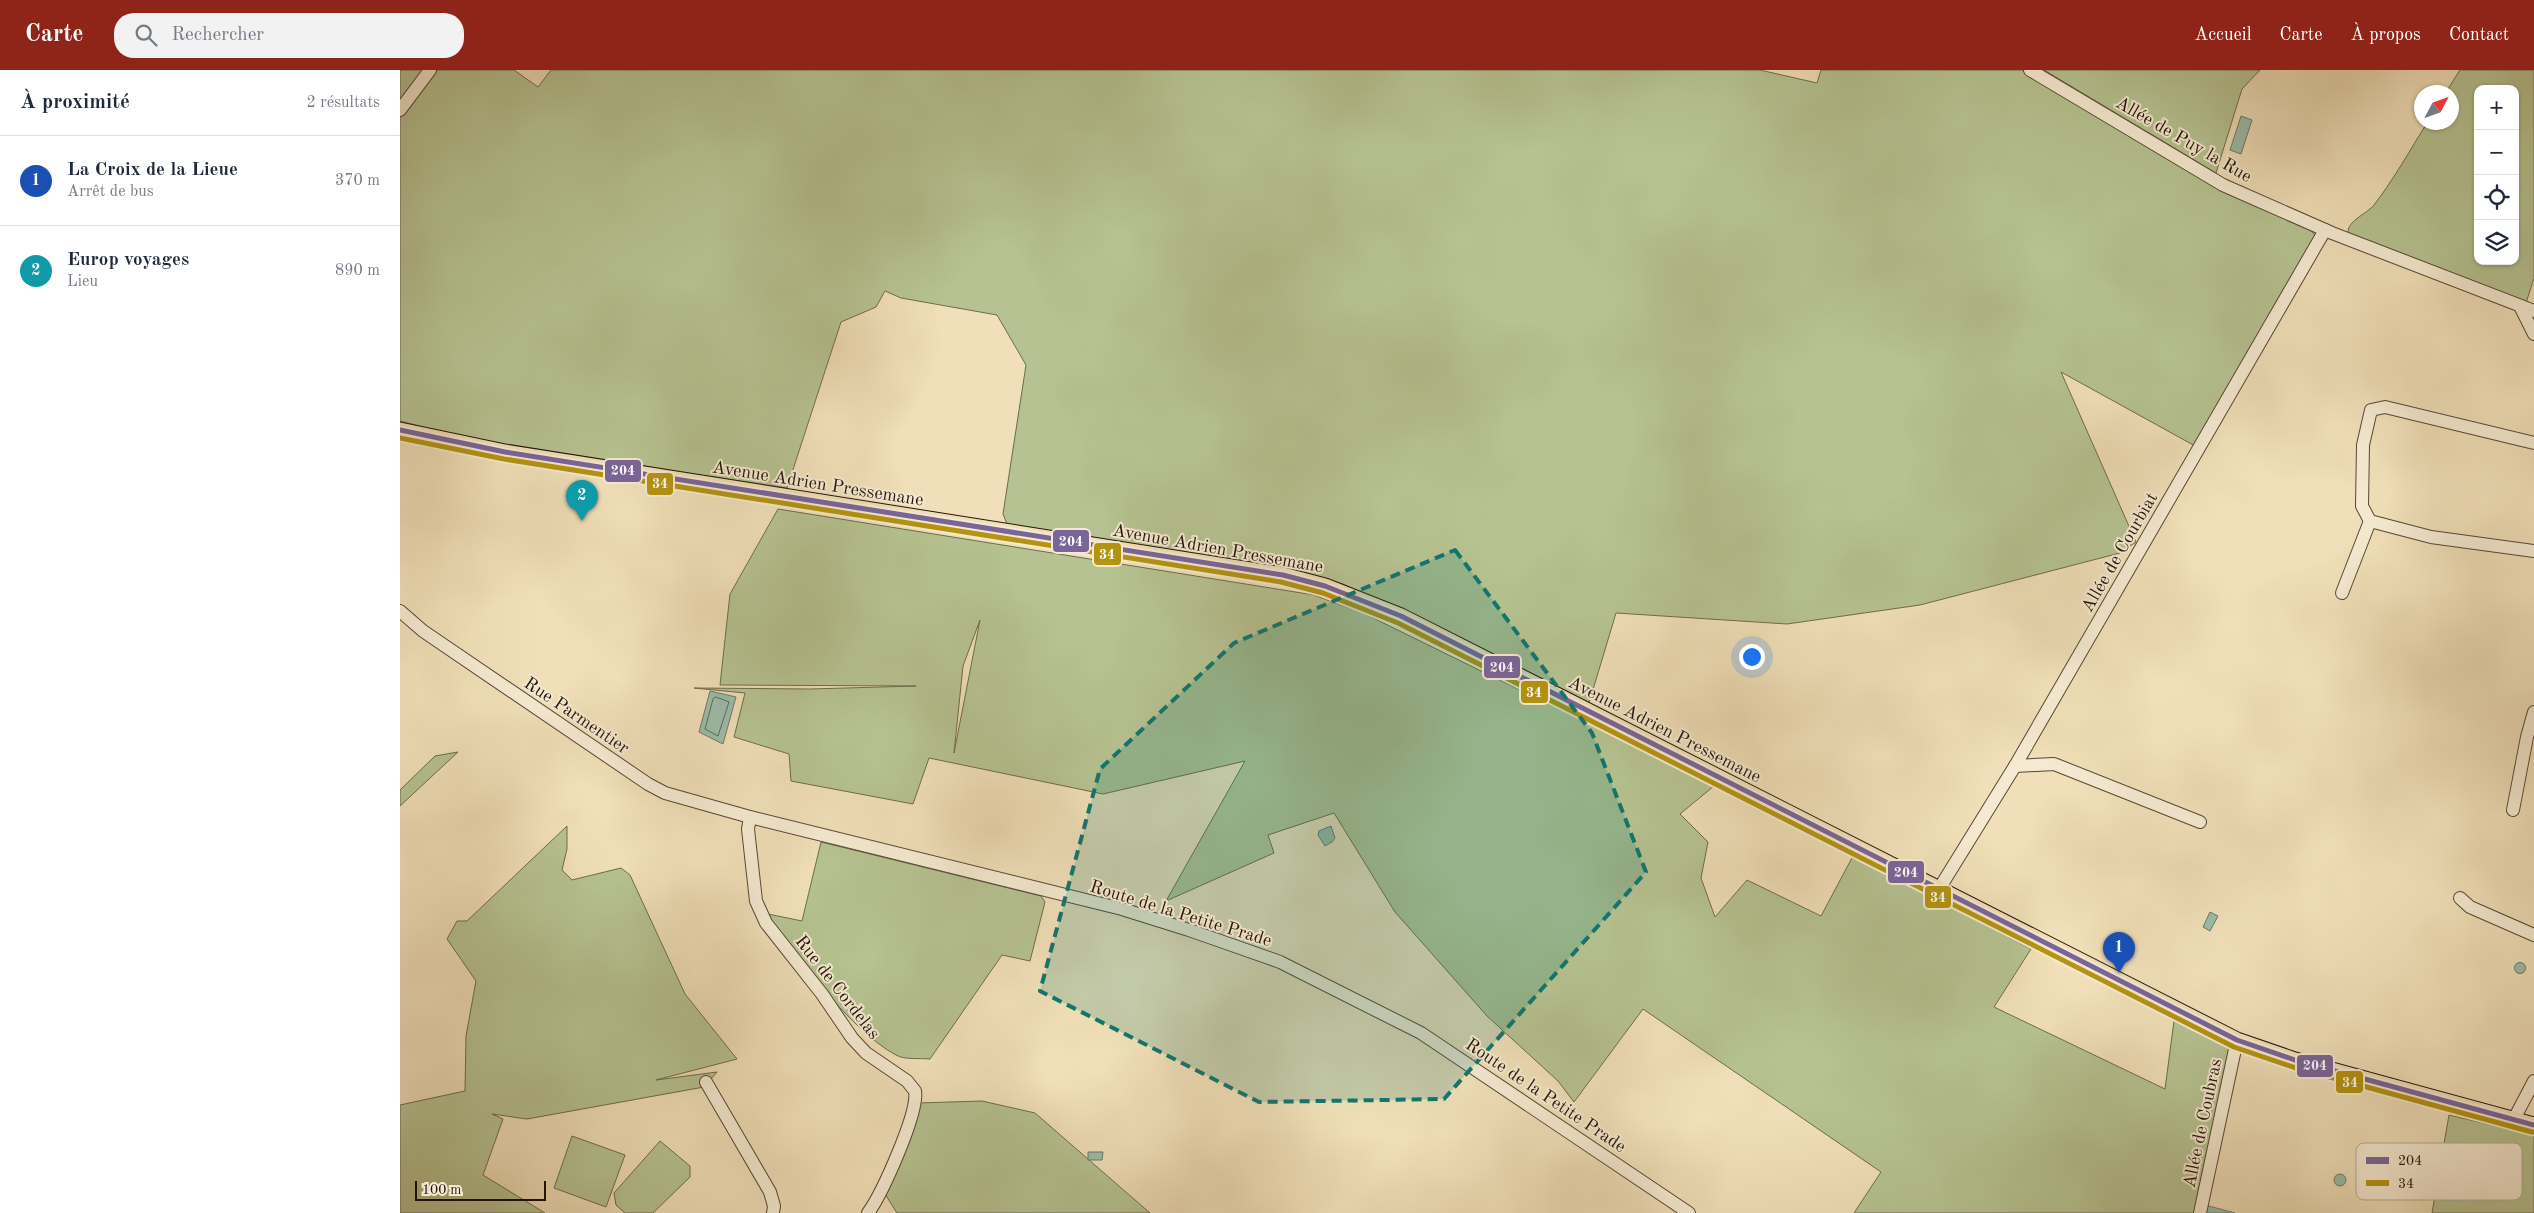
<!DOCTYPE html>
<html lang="fr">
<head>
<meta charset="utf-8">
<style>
  body { margin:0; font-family:"Old Standard TT",serif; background:#f2f2f3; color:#1f2937 }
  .controls { position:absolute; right:15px; top:15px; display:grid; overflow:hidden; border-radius:10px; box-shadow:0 1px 4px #0004 }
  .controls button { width:45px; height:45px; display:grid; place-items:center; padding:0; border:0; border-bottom:1px solid #e0e1e3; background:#fff; color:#1f2937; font:25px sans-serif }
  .compass { position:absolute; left:2014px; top:15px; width:45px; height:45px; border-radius:50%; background:#fff; box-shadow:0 1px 4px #0004; rotate:49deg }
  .scale { position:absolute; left:15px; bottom:12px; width:131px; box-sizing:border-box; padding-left:5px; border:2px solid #241408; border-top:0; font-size:14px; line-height:18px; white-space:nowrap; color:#241408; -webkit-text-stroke:4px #f5ead1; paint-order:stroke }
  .you { position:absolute; left:1351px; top:586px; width:18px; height:18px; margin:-12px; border:4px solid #fff; border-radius:50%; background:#1a73e8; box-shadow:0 0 0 8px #1a73e833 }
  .badge { display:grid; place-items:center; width:32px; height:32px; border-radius:50%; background:#8f2418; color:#fff; font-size:16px; font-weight:700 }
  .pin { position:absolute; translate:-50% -41px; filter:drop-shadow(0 1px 2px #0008) }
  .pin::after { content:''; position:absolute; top:26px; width:18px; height:15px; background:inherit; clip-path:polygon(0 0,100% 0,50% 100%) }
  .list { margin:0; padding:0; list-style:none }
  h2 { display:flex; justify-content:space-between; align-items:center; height:65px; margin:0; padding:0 20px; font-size:21px }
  h2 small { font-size:16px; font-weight:400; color:#747a83 }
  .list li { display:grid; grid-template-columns:32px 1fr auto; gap:15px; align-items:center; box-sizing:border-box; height:90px; padding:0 20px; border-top:1px solid #e0e1e3 }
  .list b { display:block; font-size:19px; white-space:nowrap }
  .list p { margin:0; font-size:16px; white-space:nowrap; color:#747a83 }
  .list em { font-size:16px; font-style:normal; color:#747a83 }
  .icon { flex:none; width:28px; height:28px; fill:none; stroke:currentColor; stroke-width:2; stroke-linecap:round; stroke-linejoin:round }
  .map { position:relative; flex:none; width:2134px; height:1143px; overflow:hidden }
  header { display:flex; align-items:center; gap:30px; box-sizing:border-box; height:70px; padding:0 25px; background:#8f2418; color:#fff }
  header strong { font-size:24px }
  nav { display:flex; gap:28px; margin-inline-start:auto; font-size:18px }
  .search { width:350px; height:45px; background:#f2f2f3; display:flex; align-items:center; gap:12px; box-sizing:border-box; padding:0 18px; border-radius:20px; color:#747a83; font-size:19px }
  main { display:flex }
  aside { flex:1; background:#fff }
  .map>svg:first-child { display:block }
  .green { fill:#b6c291; stroke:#6d6b4c; fill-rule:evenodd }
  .water { fill:#9bbda9; stroke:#6b7969 }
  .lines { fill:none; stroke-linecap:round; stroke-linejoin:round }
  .shore { stroke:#606858; stroke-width:1 }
  .minor-casing { stroke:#574734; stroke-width:14 }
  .major-casing { stroke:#241408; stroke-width:17 }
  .minor { stroke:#f5ead1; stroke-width:12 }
  .major { stroke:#f0dfb8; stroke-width:15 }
  .bus-1-casing { stroke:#f5ead1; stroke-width:9 }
  .bus-2-casing { stroke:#f5ead1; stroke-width:9 }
  .bus-1 { stroke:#7a659a; stroke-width:5 }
  .bus-2 { stroke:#b49410; stroke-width:5 }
  .marked { fill:#0f766e; fill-opacity:0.2; stroke:#0f766e; stroke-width:4; stroke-dasharray:10 6; stroke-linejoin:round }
  .labels { text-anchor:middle; stroke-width:4; stroke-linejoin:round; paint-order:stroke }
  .street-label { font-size:18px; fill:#241408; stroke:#f5ead1 }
  .key { fill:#f5ead1; stroke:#b6aa95; stroke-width:1 }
  .key-label { font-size:14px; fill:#241408 }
  .line-badge { stroke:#f5ead1; stroke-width:2 }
  .badge-label { font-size:14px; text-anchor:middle; font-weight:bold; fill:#fff }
</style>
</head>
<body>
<header>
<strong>Carte</strong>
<div class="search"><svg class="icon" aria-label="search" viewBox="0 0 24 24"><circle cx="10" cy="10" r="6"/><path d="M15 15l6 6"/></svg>Rechercher</div>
<nav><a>Accueil</a><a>Carte</a><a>À propos</a><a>Contact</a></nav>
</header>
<main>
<aside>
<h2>À proximité<small>2 résultats</small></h2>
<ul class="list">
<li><span class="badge" style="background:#1a4fb4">1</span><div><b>La Croix de la Lieue</b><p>Arrêt de bus</p></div><em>370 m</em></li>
<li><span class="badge" style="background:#0f9aa8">2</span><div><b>Europ voyages</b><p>Lieu</p></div><em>890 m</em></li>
</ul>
</aside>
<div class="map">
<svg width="2134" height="1143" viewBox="0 0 2134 1143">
  <rect width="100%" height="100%" fill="#f0dfb8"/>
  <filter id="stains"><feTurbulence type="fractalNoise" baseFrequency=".004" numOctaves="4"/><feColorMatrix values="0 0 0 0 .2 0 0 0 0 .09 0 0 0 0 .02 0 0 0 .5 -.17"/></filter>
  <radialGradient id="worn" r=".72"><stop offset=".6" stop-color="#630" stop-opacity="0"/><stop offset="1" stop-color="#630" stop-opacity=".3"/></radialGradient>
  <g class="green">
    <path d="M0,0H26L0,34Z"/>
    <path d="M34,0H114L138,17L151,0H1360L1417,13L1421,0H1622L1819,117L1909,159L1916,166L1795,376L1661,302L1736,472L1720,483L1520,535L1387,554L1216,543L1189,633L943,514L907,504L607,454L603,444L626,295L597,245L501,228L485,221L476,237L441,252L387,418L85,373L0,351V44Z"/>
    <path d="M1644,0H1860L1842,19L1816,103Z"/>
    <path d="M2060,0H2134V208L2126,233L1949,165C1943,153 1968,143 1974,135C1994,109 2010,80 2027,53L2052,52V22H2046ZM2078,19H2115V191H2078Z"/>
    <path d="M378,439L914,525L965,544L1293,705L1314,716L1280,744L1308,772L1301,808L1315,847L1347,810L1421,846L1453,786L1631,879L1594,937L1765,1019L1774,951L1838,981L1803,1143H1454L1481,1102L1243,939L1174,1032L1158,1011L1087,946L995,842L934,743L868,765L874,783L766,831L845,691L703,724L529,688L513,734L391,711L389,684L334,667L345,623L294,618L410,619L516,616L320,615L330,524ZM580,550L554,683L563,596Z"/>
    <path d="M58,682L0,736V720L35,686Z"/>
    <path d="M167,756V779L162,800L172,810L221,798L230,805L285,924L337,989L256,1010L317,1002L304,1017L127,1049L92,1044L103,1049L83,1105L145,1143H0V1035L65,1021L66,966L76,911L47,869L57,851H67Z"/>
    <path d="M421,772L641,826L645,832L630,891L602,885L530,989C520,988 504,990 496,985C454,963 392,885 368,844L402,851Z"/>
    <path d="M582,1031L635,1043L750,1143H497L485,1124L518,1033Z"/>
    <path d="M2049,1045L2134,1065V1143H2032Z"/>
    <path d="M172,1066L225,1085L206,1137L154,1118Z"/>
    <path d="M260,1071L290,1096V1107L253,1143H225L216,1135L214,1123Z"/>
  </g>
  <g class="water">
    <path d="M1841,46L1852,50L1841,84L1830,80Z"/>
    <path d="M310,621L336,627L323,674L299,662Z"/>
    <path d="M931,756L935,768L932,772L925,776L918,765L919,761Z"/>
    <path d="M1810,842L1818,846L1810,861L1803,857Z"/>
    <circle cx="2120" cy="898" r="5.5"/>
    <path d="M688,1082H703L702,1090H688Z"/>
    <circle cx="1940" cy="1110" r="6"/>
    <path d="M1805,1135L1835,1143H1803Z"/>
  </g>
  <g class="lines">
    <path class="shore" d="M316,627L329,632L318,666L305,659L313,629Z"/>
    <defs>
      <g id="minor">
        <path d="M1630,0L1823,115L1932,163L2134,241"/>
        <path d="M0,40L30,0"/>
        <path d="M2120,236L2134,264"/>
        <path d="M2134,373L1985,337L1971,340L1963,375L1962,436L1970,451L2031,467L2134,481"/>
        <path d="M1942,523L1970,451"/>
        <path d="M0,541L23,561L248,714L265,723L350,747L722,839L789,860L880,892L1021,963L1289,1143"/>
        <path d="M1615,696L1654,694L1800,752"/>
        <path d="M2113,740L2127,667L2134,642"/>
        <path d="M350,747L348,759L356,831L366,853L422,924L452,968L466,983L507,1011L515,1021C519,1042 482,1124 468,1143"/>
        <path d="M1539,819L1615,696L1925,160"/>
        <path d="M2060,828L2070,837L2134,865"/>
        <path d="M306,1012L370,1122L374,1136L373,1143"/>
        <path d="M2114,1049L2134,1011"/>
        <path d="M1800,1143L1837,970"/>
      </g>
      <path id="major" d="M0,360L105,382L883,505L925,516L1001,546L1837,970L1895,990L2134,1055"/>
    </defs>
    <use href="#minor" class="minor-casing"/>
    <use href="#major" class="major-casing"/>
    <use href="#minor" class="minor"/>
    <use href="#major" class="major"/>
    <defs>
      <path id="bus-1" d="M0,360L105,382L883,505L925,516L1001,546L1837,970L1895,990L2134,1055"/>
      <path id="bus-2" d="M0,368L104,389L881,512L923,523L998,553L1834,977L1893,997L2132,1062"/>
    </defs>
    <use href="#bus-1" class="bus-1-casing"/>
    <use href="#bus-2" class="bus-2-casing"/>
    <use href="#bus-1" class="bus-1"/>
    <use href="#bus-2" class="bus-2"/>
  </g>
  <path class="marked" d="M1055,480L1192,663L1246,802L1044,1029L859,1032L640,921L700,699L834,573Z"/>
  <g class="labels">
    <g class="street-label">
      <text transform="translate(1784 69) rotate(30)" y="6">Allée de Puy la Rue</text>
      <text transform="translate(418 413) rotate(9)" y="6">Avenue Adrien Pressemane</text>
      <text transform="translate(818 478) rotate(10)" y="6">Avenue Adrien Pressemane</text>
      <text transform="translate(1719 482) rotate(-60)" y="6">Allée de Courbiat</text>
      <text transform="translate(177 645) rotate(34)" y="6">Rue Parmentier</text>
      <text transform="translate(1265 659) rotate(27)" y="6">Avenue Adrien Pressemane</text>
      <text transform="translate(781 843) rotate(17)" y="6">Route de la Petite Prade</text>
      <text transform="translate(438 917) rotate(52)" y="6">Rue de Cordelas</text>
      <text transform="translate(1146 1025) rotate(34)" y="6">Route de la Petite Prade</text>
      <text transform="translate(1802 1053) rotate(-78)" y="6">Allée de Coubras</text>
    </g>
  </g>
  <rect x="1956" y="1073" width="166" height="57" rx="8" class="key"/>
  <rect x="1966" y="1087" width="23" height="7" fill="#7a659a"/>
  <rect x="1966" y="1110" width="23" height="6" fill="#b49410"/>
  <g class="key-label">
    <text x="1998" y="1095">204</text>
    <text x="1998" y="1118">34</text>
  </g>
  <g class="line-badge">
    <rect x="204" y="389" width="38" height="24" rx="5" fill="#7a659a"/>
    <rect x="246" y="402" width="28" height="24" rx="5" fill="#b49410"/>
    <rect x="652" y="459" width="38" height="24" rx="5" fill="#7a659a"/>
    <rect x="693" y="472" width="29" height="24" rx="5" fill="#b49410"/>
    <rect x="1083" y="585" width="38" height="24" rx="5" fill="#7a659a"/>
    <rect x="1120" y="610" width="29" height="24" rx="5" fill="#b49410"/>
    <rect x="1487" y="790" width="38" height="24" rx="5" fill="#7a659a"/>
    <rect x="1524" y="815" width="28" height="24" rx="5" fill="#b49410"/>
    <rect x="1896" y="984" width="38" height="24" rx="5" fill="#7a659a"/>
    <rect x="1935" y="1000" width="29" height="24" rx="5" fill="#b49410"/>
  </g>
  <g class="badge-label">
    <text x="223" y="405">204</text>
    <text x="260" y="418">34</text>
    <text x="671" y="476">204</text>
    <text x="707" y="489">34</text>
    <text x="1102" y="602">204</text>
    <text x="1134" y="627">34</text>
    <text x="1506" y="807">204</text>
    <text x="1538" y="832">34</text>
    <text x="1915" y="1000">204</text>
    <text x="1950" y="1017">34</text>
  </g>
  <rect width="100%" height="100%" filter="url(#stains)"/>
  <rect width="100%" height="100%" fill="url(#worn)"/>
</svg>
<div class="controls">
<button>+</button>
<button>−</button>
<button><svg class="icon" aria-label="locate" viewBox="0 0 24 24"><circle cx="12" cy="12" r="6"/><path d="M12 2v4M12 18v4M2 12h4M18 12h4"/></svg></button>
<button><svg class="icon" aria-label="layers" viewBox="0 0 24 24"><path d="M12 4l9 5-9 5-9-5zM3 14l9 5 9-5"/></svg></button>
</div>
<svg class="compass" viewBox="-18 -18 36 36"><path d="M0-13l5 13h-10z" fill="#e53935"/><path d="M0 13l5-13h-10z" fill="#747a83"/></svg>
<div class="scale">100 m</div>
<div class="you"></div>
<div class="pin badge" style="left:1719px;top:903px;background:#1a4fb4">1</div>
<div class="pin badge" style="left:182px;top:451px;background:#0f9aa8">2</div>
</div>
</main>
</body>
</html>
